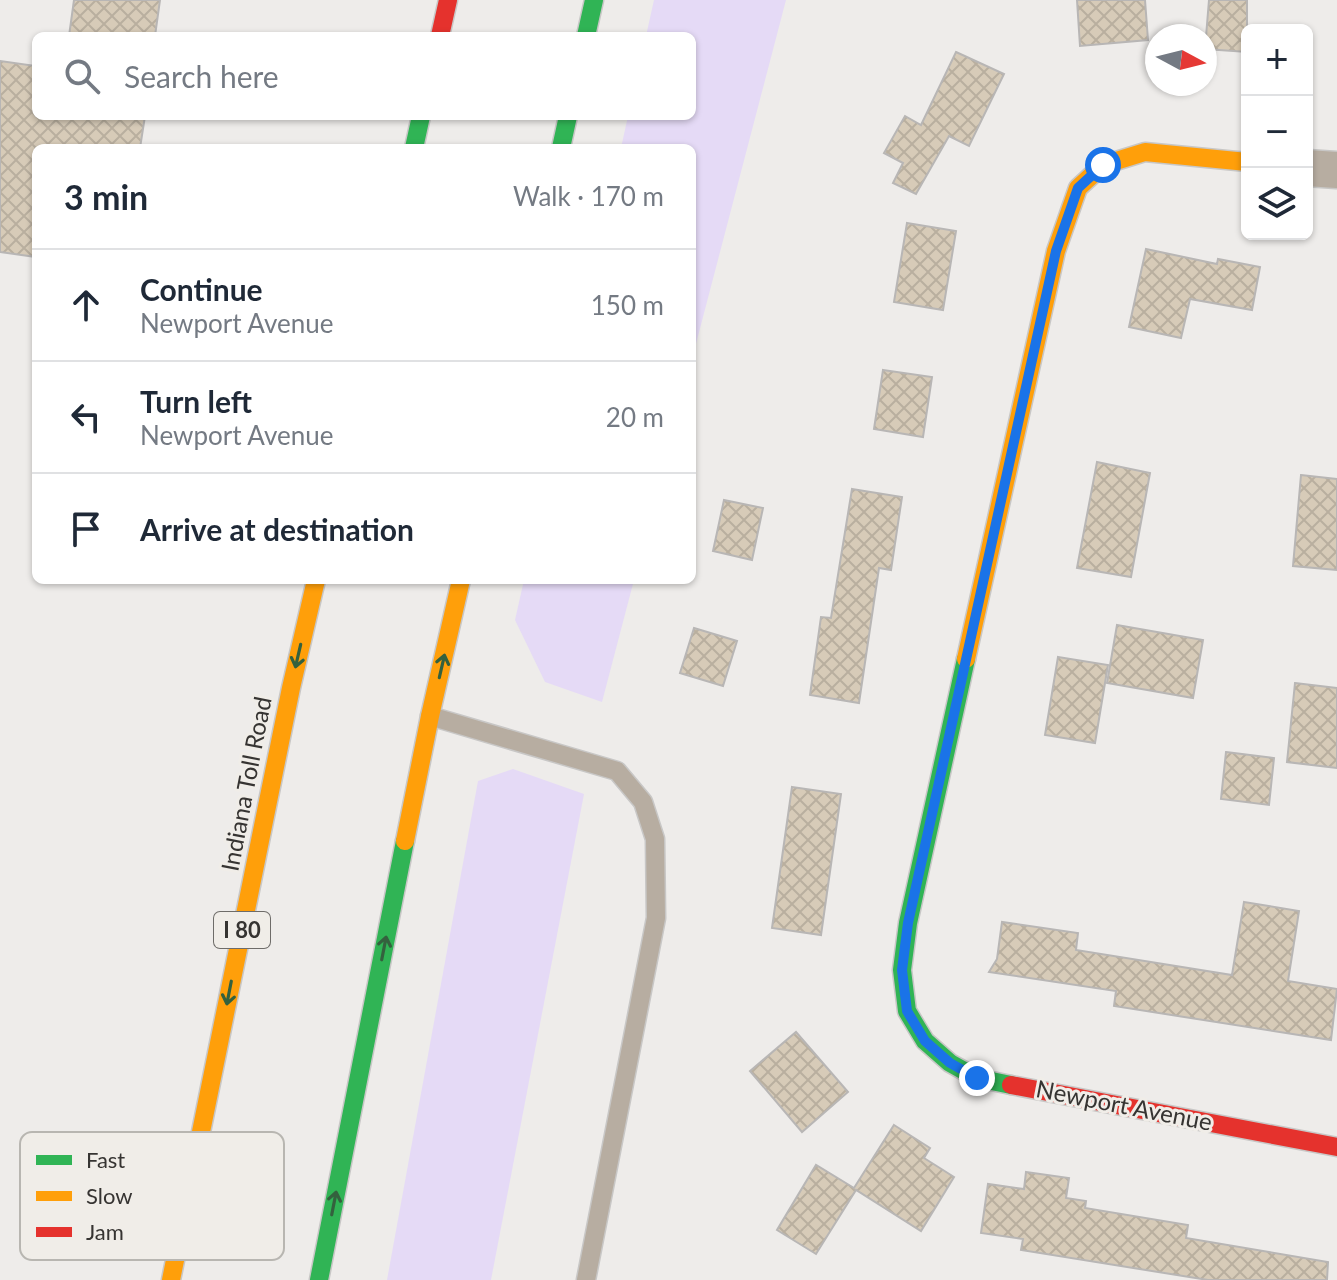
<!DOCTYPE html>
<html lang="en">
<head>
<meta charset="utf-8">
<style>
  body { margin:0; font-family:Lato,sans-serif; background:#f6f6f7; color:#1f2937 }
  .controls { position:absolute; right:24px; top:24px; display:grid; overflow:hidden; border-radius:12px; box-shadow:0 2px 6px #0004 }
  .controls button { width:72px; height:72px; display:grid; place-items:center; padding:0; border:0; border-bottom:2px solid #e0e1e3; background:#fff; color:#1f2937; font:40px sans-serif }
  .compass { position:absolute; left:1145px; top:24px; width:72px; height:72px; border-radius:50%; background:#fff; box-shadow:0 2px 6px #0004; rotate:97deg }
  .stop { position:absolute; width:24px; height:24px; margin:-18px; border:6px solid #1a73e8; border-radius:50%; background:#fff }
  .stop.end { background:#1a73e8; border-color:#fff; box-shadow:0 2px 8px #0008 }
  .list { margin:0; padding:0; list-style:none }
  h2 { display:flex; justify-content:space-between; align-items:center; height:104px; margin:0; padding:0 32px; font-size:34px }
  h2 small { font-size:26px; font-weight:400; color:#747a83 }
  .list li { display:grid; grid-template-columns:52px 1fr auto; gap:24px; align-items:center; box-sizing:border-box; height:112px; padding:0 32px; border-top:2px solid #e0e1e3 }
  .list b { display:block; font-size:30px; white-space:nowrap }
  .list p { margin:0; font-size:26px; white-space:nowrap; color:#747a83 }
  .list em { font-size:26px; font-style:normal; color:#747a83 }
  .icon { flex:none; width:44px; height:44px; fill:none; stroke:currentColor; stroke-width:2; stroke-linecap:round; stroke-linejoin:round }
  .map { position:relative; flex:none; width:1337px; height:1280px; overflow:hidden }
  .search { position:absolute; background:#fff; box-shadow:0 2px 6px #0004; left:32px; top:32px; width:664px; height:88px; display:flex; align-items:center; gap:20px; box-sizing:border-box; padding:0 28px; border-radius:12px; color:#747a83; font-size:30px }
  .panel { position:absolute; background:#fff; box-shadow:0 2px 6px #0004; left:32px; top:144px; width:664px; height:440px; border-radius:12px }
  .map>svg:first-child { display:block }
  .green { fill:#e5daf6 }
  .building { fill:url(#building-cross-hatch); stroke:#b8b6b5; stroke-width:2 }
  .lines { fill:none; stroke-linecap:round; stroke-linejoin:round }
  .lane-casing { stroke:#c8c7c6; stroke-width:21 }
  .street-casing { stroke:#c8c7c6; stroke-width:39 }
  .fast-casing { stroke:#c8c7c6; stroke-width:21 }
  .slow-casing { stroke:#c8c7c6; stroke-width:21 }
  .jam-casing { stroke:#c8c7c6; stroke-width:21 }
  .lane { stroke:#b7ada1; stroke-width:18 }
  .street { stroke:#b7ada1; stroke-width:36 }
  .fast { stroke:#30b455; stroke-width:18 }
  .slow { stroke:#ff9f0a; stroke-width:18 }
  .jam { stroke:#e5322d; stroke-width:18 }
  .oneway { stroke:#34613e }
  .route { stroke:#1a73e8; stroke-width:10 }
  .labels { text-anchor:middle; stroke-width:6; stroke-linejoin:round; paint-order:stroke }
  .shield { fill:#f0ede8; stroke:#6e6c69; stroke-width:2 }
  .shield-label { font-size:22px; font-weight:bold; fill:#363432 }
  .street-label { font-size:24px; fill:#363432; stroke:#f0ede8 }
  .key { fill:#f0ede8; stroke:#b8b6b1; stroke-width:2 }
  .key-label { font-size:22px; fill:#363432 }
</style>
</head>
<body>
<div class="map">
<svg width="1337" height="1280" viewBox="0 0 1337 1280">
  <defs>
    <pattern id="building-cross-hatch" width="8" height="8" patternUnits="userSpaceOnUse" patternTransform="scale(2)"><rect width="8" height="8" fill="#d7cbb8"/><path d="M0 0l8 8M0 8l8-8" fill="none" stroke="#b9af9f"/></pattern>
  </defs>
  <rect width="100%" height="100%" fill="#eeecea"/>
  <g class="green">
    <path d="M654,0H786L692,359V148H621L628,116H692V36H646Z"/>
    <path d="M524,580H634L602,702L545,682L515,620Z"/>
    <path d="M513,769L584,794L491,1280H387L478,781Z"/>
  </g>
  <g class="building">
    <path d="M74,0H160L155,36H69Z"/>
    <path d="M1077,0H1145L1148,40L1080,46Z"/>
    <path d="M1209,0H1247V52L1205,49Z"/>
    <path d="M956,52L1004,74L969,146L949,136L916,194L893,183L903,163L884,153L905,116L921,125Z"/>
    <path d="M0,61L36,66V116H145L140,148H36V257L0,252Z"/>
    <path d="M907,223L956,231L943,310L894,302Z"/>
    <path d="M1146,249L1217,264L1218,259L1260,267L1252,310L1190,299L1181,338L1129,327Z"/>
    <path d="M883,370L932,377L923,437L874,429Z"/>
    <path d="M1097,462L1150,473L1131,577L1077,568Z"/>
    <path d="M1301,475L1337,479V570L1293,566Z"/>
    <path d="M852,489L902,497L891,570L879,568L859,703L810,695L821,617L831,618Z"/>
    <path d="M724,500L763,508L752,560L713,551Z"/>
    <path d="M1117,625L1203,640L1193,698L1107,683Z"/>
    <path d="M694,628L737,641L723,686L680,673Z"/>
    <path d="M1058,657L1108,665L1095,743L1045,735Z"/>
    <path d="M1295,683L1337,688V768L1287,762Z"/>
    <path d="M1226,752L1274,758L1269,805L1221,799Z"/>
    <path d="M792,787L841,794L821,935L772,928Z"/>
    <path d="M1244,902L1299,911L1288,981L1337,989L1331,1040L1114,1006L1116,991L989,972L997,959L1002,922L1078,933L1076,950L1232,975Z"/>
    <path d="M796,1032L848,1092L802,1132L750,1071Z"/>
    <path d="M894,1125L930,1148L924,1158L954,1177L921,1231L856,1190L816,1254L777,1230L816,1165L854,1188Z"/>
    <path d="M1026,1172L1069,1178L1066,1198L1086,1201L1085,1208L1188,1225L1186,1238L1328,1262L1327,1280H1208L1021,1250L1023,1239L981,1233L988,1184L1024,1189Z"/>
  </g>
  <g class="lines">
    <defs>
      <path id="lane" d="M430,716L617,771L643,802L655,839L656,918L586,1280"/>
      <path id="street" d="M1307,168L1337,170"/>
      <g id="fast">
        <path d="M586,36L594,0"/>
        <path d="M414,148L421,116"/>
        <path d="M561,148L568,116"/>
        <path d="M966,659L908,923L902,970L907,1011L925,1041L950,1063L977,1078L1011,1085"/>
        <path d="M319,1280L405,841"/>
      </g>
      <g id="slow">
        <path d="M966,659L1056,251L1078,188L1103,165L1145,152L1247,162"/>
        <path d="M405,841L430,716L461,580"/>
        <path d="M171,1280L291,688L316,580"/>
      </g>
      <g id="jam">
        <path d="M440,36L448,0"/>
        <path d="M1011,1085L1337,1147"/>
      </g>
    </defs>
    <use href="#lane" class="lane-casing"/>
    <use href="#street" class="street-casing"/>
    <use href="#fast" class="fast-casing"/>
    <use href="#slow" class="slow-casing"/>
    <use href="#jam" class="jam-casing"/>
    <use href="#lane" class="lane"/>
    <use href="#street" class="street"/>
    <use href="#fast" class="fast"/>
    <use href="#slow" class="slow"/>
    <use href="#jam" class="jam"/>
  </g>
  <defs><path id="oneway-shaft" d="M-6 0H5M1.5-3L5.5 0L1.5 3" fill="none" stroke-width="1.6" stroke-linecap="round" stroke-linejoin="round" transform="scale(2)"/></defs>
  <g class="oneway">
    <use href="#oneway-shaft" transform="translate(298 656) rotate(103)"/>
    <use href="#oneway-shaft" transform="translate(442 666) rotate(-77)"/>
    <use href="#oneway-shaft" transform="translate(384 948) rotate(-79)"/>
    <use href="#oneway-shaft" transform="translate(229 993) rotate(101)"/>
    <use href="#oneway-shaft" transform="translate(334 1203) rotate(-79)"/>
  </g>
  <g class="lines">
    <path class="route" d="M977,1078L950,1063L925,1041L907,1011L902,970L908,923L1056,251L1078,188L1103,165"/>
  </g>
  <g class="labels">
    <rect class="shield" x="214" y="912" width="56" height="36" rx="6"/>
    <g class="shield-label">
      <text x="242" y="938">I 80</text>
    </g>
    <g class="street-label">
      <text transform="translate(247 784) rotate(-79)" y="8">Indiana Toll Road</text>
      <text transform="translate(1124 1106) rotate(11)" y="8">Newport Avenue</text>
    </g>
  </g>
  <rect x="20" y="1132" width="264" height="128" rx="12" class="key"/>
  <rect x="36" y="1155" width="36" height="10" fill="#30b455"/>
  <rect x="36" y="1191" width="36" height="10" fill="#ff9f0a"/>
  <rect x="36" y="1227" width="36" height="10" fill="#e5322d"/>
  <g class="key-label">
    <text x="86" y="1168">Fast</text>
    <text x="86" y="1204">Slow</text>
    <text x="86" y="1240">Jam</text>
  </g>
</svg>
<div class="controls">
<button>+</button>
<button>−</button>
<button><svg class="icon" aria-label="layers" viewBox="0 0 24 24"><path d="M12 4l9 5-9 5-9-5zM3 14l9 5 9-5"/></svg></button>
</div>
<svg class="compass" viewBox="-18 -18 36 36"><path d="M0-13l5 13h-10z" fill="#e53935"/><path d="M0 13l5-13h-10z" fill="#747a83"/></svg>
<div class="stop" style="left:1103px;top:165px"></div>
<div class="stop end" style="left:977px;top:1078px"></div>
<div class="search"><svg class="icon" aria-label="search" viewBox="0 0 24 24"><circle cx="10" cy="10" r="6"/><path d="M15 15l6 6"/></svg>Search here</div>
<section class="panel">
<h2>3 min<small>Walk · 170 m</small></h2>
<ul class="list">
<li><svg class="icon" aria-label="ahead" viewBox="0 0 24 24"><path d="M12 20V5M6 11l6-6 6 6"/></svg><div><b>Continue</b><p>Newport Avenue</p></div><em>150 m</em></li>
<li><svg class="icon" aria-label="left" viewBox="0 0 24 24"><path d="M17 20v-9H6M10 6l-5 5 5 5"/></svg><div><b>Turn left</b><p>Newport Avenue</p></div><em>20 m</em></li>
<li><svg class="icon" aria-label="arrive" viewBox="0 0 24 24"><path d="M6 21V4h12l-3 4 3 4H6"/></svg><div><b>Arrive at destination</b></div></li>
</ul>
</section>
</div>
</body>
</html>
